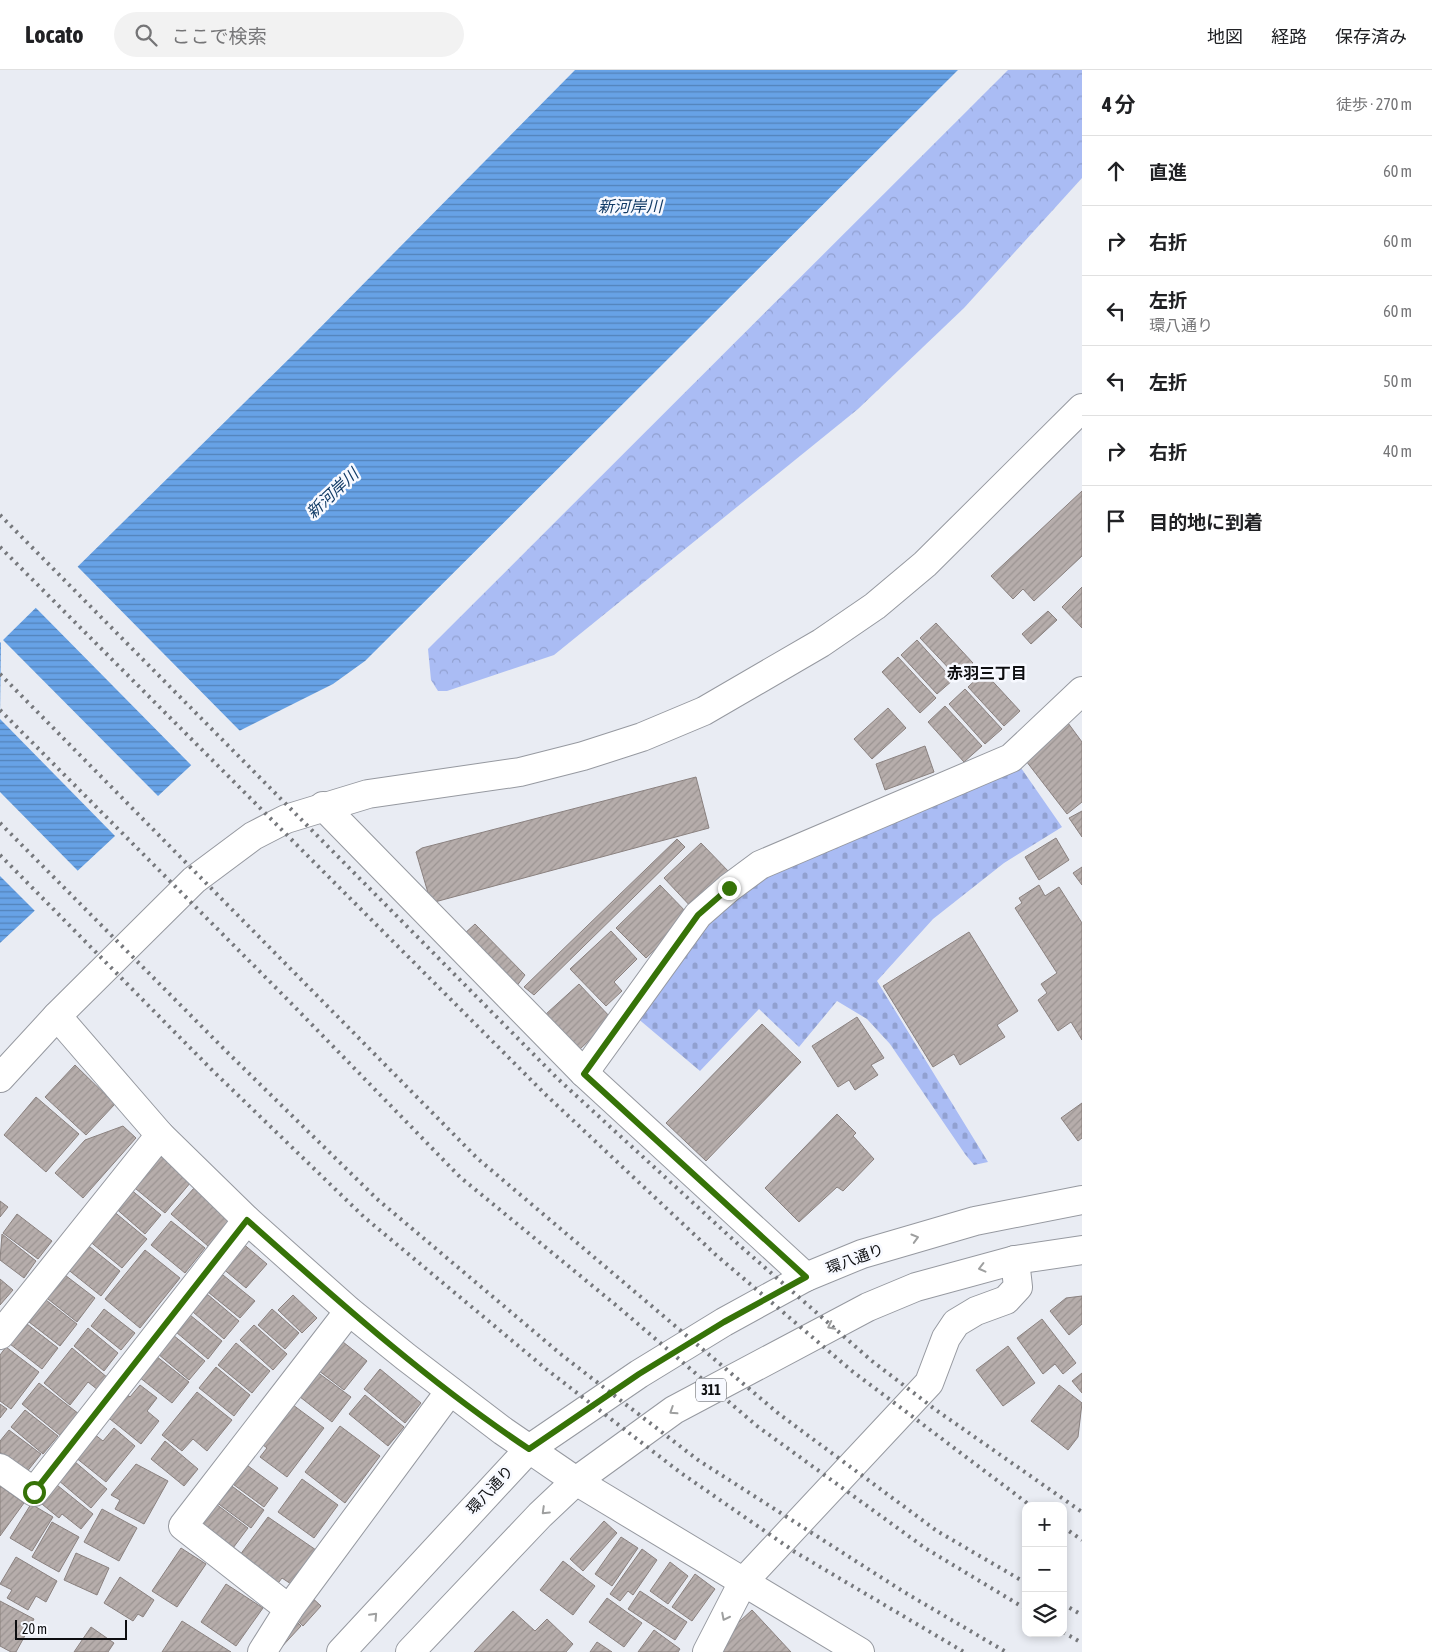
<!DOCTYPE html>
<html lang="ja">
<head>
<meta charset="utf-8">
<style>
  body { margin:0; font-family:"Asap Condensed","Noto Sans JP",sans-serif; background:#f2f2f2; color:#202124 }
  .controls { position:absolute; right:15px; bottom:15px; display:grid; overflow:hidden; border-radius:10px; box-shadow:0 2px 8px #0003 }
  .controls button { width:45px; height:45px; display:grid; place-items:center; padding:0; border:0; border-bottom:1px solid #e0e0e0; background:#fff; color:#202124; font:25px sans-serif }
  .scale { position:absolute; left:15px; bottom:12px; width:112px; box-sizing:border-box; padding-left:5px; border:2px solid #0d0e10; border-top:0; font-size:14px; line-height:18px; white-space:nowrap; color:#0d0e10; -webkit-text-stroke:4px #f7f9ff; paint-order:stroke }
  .stop { position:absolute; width:15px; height:15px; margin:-11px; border:4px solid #367308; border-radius:50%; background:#fff }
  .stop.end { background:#367308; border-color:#fff; box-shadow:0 1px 5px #0008 }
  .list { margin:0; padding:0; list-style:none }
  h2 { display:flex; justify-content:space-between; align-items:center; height:65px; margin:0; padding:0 20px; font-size:21px }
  h2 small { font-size:16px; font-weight:400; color:#757577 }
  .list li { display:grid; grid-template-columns:32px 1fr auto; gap:15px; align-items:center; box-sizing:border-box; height:70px; padding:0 20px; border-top:1px solid #e0e0e0 }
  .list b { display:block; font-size:19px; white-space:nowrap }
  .list p { margin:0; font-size:16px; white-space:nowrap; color:#757577 }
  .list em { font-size:16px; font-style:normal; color:#757577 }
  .icon { flex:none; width:28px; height:28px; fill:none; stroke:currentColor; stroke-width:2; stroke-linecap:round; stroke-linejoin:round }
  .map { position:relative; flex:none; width:1082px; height:1582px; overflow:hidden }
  header { display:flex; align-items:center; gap:30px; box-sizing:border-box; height:70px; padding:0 25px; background:#fff; border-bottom:1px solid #e0e0e0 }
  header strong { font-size:24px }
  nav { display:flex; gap:28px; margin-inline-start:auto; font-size:18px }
  .search { width:350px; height:45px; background:#f2f2f2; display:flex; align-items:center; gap:12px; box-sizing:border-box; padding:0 18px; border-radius:28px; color:#757577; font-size:19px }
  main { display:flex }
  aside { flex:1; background:#fff }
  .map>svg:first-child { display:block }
  .cemetery { fill:url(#cemetery-stones) }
  .park { fill:url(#park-crowns) }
  .water { fill:url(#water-rules) }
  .pier { fill:#e9ecf3 }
  .building { fill:url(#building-hatch); stroke:#8a817f }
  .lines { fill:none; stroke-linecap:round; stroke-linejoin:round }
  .minor-casing { stroke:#9699a0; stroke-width:30 }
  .major-casing { stroke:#9699a0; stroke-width:30 }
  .minor { stroke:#fff; stroke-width:28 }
  .major { stroke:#fff; stroke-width:28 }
  .rail { stroke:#76787c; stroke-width:4; stroke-dasharray:2.5 5; stroke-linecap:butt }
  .oneway { stroke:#9e9f9f }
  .route { stroke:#367308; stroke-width:6 }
  .labels { text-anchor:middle; stroke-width:5; stroke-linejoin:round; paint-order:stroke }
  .shield { fill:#f7f9ff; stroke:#535458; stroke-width:1 }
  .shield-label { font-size:14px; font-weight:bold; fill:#0d0e10 }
  .street-label { font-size:15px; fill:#0d0e10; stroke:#f7f9ff }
  .water-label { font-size:16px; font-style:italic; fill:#103a65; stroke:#f7f9ff }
  .neighbourhood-label { font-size:16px; font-weight:bold; fill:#0d0e10; stroke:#f7f9ff }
</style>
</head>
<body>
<header>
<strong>Locato</strong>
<div class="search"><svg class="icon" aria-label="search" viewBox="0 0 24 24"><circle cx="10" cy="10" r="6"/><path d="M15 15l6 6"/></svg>ここで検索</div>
<nav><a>地図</a><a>経路</a><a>保存済み</a></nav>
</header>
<main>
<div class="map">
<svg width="1082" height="1582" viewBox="0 0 1082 1582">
  <defs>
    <pattern id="cemetery-stones" width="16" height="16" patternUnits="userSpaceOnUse" patternTransform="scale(1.25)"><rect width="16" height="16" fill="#aabcf4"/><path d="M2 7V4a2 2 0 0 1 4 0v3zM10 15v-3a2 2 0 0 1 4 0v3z" fill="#91a0d0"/></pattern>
    <pattern id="park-crowns" width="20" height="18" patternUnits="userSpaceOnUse" patternTransform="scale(1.25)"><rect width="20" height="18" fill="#aabcf4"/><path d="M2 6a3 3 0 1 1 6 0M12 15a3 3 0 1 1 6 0" fill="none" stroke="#91a0d0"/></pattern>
    <pattern id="water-rules" width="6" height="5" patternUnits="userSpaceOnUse" patternTransform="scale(1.25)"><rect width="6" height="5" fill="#67a2e6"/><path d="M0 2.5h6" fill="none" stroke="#5382b9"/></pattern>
    <pattern id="building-hatch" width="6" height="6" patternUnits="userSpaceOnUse" patternTransform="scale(1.25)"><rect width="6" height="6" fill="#b6adab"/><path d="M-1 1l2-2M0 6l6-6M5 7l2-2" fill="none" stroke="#9b9492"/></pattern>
  </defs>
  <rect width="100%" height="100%" fill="#e9ecf3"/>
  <path class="cemetery" d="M1019,695L1062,757L1004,793L933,849L877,911L988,1092L974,1095L965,1084L890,974L867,949L837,931L799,977L759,939L700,1001L636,947L704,853L760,807Z"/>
  <path class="park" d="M1008,0H1082V108L964,238L858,339L554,585L447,621H438L431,610L428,579Z"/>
  <path class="water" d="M575,0H958L365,591L333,614L215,673L0,873V573L298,280Z"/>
  <g class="pier">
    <path d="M76,495L242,663L217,675L193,697L34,536Z"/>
    <path d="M1,568L160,728L117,768L0,649Z"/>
    <path d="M0,722L79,802L36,842L0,806Z"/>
  </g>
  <g class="building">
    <path d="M1082,421V486L1034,531L1023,519L1013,529L991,506Z"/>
    <path d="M1082,517V558L1062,537Z"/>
    <path d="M1048,541L1057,550L1031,574L1022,564Z"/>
    <path d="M936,553L973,593L957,607L920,568Z"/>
    <path d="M917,570L953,610L937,624L901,585Z"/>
    <path d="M898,587L936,628L920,643L882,602Z"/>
    <path d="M984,602L1020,641L1004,656L968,617Z"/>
    <path d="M965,619L1002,659L985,674L949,634Z"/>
    <path d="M945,636L982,676L964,692L928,652Z"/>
    <path d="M888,638L906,658L872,689L854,669Z"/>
    <path d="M1068,653L1082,672V732L1067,744L1023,687Z"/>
    <path d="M925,676L934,702L885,720L876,694Z"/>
    <path d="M696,707L709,758L431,833L416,782L422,778Z"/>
    <path d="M1082,741V767L1069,748Z"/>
    <path d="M1056,768L1069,790L1039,810L1025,787Z"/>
    <path d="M677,769L685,777L534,925L524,917Z"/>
    <path d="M701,773L731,804L694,840L664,808Z"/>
    <path d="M1082,797V815L1073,803Z"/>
    <path d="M660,815L690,846L646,888L616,858Z"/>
    <path d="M1039,815L1045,826L1059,817L1082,853V970L1071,952L1058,961L1038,930L1047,923L1041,914L1057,903L1015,838L1022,833L1019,828Z"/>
    <path d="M475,854L525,905L516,917L464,864Z"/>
    <path d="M611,861L637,889L614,912L622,921L606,936L570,899Z"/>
    <path d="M969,862L1018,941L997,955L1005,967L960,995L954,984L933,997L883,916Z"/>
    <path d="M579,914L612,949L579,980L546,944Z"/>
    <path d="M857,947L884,988L871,995L878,1005L855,1020L849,1010L838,1017L812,976Z"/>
    <path d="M762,954L801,992L706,1091L666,1053Z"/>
    <path d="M75,995L115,1034L86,1065L45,1027Z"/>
    <path d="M36,1027L79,1064L46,1102L4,1065Z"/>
    <path d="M1082,1033V1068L1078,1071L1061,1048Z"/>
    <path d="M837,1044L856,1063L853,1066L874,1089L843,1121L837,1117L799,1152L765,1118Z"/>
    <path d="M123,1056L136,1068L83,1128L55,1103L85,1070Z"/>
    <path d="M157,1083L191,1112L165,1143L130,1114Z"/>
    <path d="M129,1118L161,1145L145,1164L113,1136Z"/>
    <path d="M194,1118L231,1150L208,1176L171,1144Z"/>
    <path d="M0,1131L8,1137L0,1147Z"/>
    <path d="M112,1140L147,1169L122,1198L88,1170Z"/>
    <path d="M17,1144L52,1171L38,1189L3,1163Z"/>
    <path d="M171,1151L205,1178L185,1203L151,1175Z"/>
    <path d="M2,1164L36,1191L24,1208L0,1190Z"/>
    <path d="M241,1172L267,1194L246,1218L221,1197Z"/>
    <path d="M85,1173L120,1201L101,1226L66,1198Z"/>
    <path d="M145,1180L180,1208L140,1258L105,1229Z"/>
    <path d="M61,1202L95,1228L77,1252L43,1225Z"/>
    <path d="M223,1205L255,1231L240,1248L208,1222Z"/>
    <path d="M0,1209L13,1220L0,1235Z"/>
    <path d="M207,1224L239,1251L224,1269L193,1242Z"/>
    <path d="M293,1225L317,1248L302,1263L278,1240Z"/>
    <path d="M1082,1226V1254L1069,1265L1050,1241L1066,1228Z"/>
    <path d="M46,1230L77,1254L60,1276L29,1252Z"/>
    <path d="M104,1239L135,1263L121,1280L91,1256Z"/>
    <path d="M272,1239L299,1263L285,1279L258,1255Z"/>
    <path d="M190,1245L222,1271L208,1289L176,1262Z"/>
    <path d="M1042,1249L1076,1293L1063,1304L1055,1294L1043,1304L1017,1268Z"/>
    <path d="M27,1254L58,1278L42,1299L10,1274Z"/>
    <path d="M254,1255L287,1284L273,1300L240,1270Z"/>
    <path d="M88,1258L118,1283L104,1301L74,1276Z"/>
    <path d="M173,1265L205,1291L189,1310L158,1284Z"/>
    <path d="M338,1268L367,1291L344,1320L314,1297Z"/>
    <path d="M236,1273L270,1301L252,1323L218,1295Z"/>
    <path d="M1008,1276L1035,1313L1003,1336L976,1300Z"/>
    <path d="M6,1277L39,1302L11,1339L0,1331V1285Z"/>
    <path d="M72,1278L108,1308L98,1320L88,1312L70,1335L44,1313Z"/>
    <path d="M156,1286L189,1312L172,1333L139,1307Z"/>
    <path d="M216,1297L250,1325L234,1346L199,1318Z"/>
    <path d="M313,1299L351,1327L332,1352L295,1323Z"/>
    <path d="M380,1299L421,1333L405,1353L364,1319Z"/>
    <path d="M1082,1303V1323L1072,1311Z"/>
    <path d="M39,1313L79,1344L61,1366L22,1334Z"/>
    <path d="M140,1315L157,1328L147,1341L159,1351L141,1374L105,1345L124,1322L130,1327Z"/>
    <path d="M1059,1315L1082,1333L1078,1367L1068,1380L1031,1351Z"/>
    <path d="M197,1322L232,1350L207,1381L193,1369L182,1381L162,1365Z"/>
    <path d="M365,1325L404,1357L388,1376L349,1344Z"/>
    <path d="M289,1332L324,1358L287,1407L260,1387L267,1378L259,1372Z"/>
    <path d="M0,1334L7,1339L0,1348Z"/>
    <path d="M25,1340L58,1366L43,1384L11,1357Z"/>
    <path d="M340,1356L380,1386L345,1433L305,1402Z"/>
    <path d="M114,1358L135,1376L106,1412L75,1387L94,1364L103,1371Z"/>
    <path d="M9,1360L41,1384L26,1403L0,1382V1371Z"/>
    <path d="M165,1371L198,1399L184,1416L151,1389Z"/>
    <path d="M240,1390L278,1418L264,1437L226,1409Z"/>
    <path d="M74,1391L107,1419L91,1438L58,1410Z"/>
    <path d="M136,1394L168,1411L144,1454L115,1439L120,1430L111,1425Z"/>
    <path d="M302,1409L338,1435L314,1468L278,1442Z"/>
    <path d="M52,1411L93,1444L81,1459L62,1444L59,1448L37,1430Z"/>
    <path d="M225,1411L264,1440L251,1458L212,1429Z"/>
    <path d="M0,1416L24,1433L0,1466Z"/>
    <path d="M212,1431L248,1458L233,1478L196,1451Z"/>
    <path d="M31,1434L53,1447L32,1481L10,1468Z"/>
    <path d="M102,1439L137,1458L119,1491L84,1472Z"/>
    <path d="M268,1447L316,1480L291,1514L282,1508L275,1517L237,1489Z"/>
    <path d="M604,1451L617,1463L583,1501L570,1489Z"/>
    <path d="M52,1452L79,1467L59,1502L32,1487Z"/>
    <path d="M621,1467L638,1478L612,1516L595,1504Z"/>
    <path d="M181,1478L206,1494L177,1537L152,1521Z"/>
    <path d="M642,1479L657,1490L633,1525L628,1521L620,1531L610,1524Z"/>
    <path d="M76,1483L109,1498L97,1525L64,1510Z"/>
    <path d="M16,1487L57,1511L46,1532L36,1526L28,1540L7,1528L12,1520L0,1514Z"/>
    <path d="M563,1491L595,1516L573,1545L540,1520Z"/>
    <path d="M670,1492L688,1506L668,1534L650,1521Z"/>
    <path d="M695,1504L715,1519L692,1551L672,1537Z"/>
    <path d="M120,1507L154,1530L143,1547L138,1544L133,1551L104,1533Z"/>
    <path d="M226,1514L263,1538L236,1576L201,1552Z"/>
    <path d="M640,1521L687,1552L675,1570L628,1539Z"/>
    <path d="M307,1523L321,1536L303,1556L289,1543Z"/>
    <path d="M607,1528L642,1553L624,1577L589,1552Z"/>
    <path d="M0,1531L34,1549L16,1582H11L0,1576Z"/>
    <path d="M752,1540L791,1582H716L731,1568L727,1563Z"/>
    <path d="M513,1541L535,1561L547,1549L573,1574L566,1582H474Z"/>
    <path d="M290,1545L301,1556L277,1582Z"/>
    <path d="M182,1551L231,1582H162Z"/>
    <path d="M91,1557L114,1573L108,1582H74Z"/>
    <path d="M654,1560L680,1579L678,1582H638Z"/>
    <path d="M597,1572L612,1582H590Z"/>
  </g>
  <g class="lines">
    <defs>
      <g id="minor">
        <path d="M323,736L584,1003L806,1207"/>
        <path d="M57,946L160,1065L247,1150L349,1241L406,1287L503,1361L576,1411L860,1582"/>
        <path d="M584,1003L698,845L729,818L760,795L1011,688L1082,621"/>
        <path d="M0,1008L57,946L194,810L253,766L286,749L368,724L520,702L583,686L642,667L704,641L821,573L875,536L925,494L1082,338"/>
        <path d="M0,1265L160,1065"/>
        <path d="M0,1398L34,1422L247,1150"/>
        <path d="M289,1539L183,1456L349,1241"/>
        <path d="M262,1582L289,1539L450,1321"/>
        <path d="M707,1582L743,1512L929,1313L946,1268L956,1253L976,1241L1006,1230L1018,1217L1015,1190"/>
      </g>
      <g id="major">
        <path d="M341,1582L529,1379L639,1304L724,1252L806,1207L862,1184L975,1151L1082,1130"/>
        <path d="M410,1582L540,1445L576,1411L674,1340L868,1237L916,1217L1015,1190L1082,1180"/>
      </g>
    </defs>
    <use href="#minor" class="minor-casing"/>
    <use href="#major" class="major-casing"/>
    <use href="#minor" class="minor"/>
    <use href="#major" class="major"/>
    <g class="rail">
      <path d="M0,445L558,1009L739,1175L872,1291L936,1340L1082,1442"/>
      <path d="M0,477L545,1024L716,1185L852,1301L1031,1436"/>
      <path d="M0,604L477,1088L779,1344L937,1461L1026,1513"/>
      <path d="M0,640L287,929L460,1107L617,1236L757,1356L925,1478L1026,1539"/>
      <path d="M0,753L227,982L377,1129L563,1286L698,1390L904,1522L1006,1582"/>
      <path d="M0,785L212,1000L364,1147L546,1299L681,1403L795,1482L964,1582"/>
      <path d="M1063,1457L1082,1470"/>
      <path d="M1063,1534L1082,1545"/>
      <path d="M1063,1562L1082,1573"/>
    </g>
  </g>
  <defs><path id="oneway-chevron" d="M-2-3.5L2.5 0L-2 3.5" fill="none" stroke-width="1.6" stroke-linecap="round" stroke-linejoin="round" transform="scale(1.25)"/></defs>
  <g class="oneway">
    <use href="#oneway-chevron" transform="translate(915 1168) rotate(-16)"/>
    <use href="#oneway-chevron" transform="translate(982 1198) rotate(166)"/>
    <use href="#oneway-chevron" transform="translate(831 1256) rotate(153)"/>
    <use href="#oneway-chevron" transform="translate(673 1341) rotate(147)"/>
    <use href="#oneway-chevron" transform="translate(545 1441) rotate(136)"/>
    <use href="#oneway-chevron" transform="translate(374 1546) rotate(-47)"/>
    <use href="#oneway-chevron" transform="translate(725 1547) rotate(117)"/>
  </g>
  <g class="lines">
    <path class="route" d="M34,1422L247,1150C337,1230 428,1312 529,1379L639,1304L724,1252L806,1207L584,1004L698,845L729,818"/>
  </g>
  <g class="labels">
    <rect class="shield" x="696" y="1308.5" width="30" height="23" rx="4"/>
    <g class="shield-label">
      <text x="711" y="1325">311</text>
    </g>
    <g class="street-label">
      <text transform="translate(855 1189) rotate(-20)" y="5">環八通り</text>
      <text transform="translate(490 1420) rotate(-47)" y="5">環八通り</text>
    </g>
    <g class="water-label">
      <text x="630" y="142">新河岸川</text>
      <text transform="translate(332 423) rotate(-43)" y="6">新河岸川</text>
    </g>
    <g class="neighbourhood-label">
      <text x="987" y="609">赤羽三丁目</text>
    </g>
  </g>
</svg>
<div class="controls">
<button>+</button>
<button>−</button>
<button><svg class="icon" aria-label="layers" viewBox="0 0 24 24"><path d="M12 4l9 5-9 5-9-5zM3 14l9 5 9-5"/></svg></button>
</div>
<div class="scale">20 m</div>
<div class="stop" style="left:34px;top:1422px"></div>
<div class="stop end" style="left:729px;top:818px"></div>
</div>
<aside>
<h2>4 分<small>徒歩 · 270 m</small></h2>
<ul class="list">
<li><svg class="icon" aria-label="ahead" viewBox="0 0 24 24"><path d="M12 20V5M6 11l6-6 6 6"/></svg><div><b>直進</b></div><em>60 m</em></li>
<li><svg class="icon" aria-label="right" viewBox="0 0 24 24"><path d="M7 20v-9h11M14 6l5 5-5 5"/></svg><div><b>右折</b></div><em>60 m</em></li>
<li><svg class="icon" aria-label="left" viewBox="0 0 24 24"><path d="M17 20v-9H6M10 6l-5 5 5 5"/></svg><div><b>左折</b><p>環八通り</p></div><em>60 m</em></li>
<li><svg class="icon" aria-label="left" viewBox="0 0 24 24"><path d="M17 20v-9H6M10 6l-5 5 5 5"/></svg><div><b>左折</b></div><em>50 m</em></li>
<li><svg class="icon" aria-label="right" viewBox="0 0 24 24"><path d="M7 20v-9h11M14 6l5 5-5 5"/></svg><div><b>右折</b></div><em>40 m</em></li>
<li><svg class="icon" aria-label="arrive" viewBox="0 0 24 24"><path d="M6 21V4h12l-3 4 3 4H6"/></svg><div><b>目的地に到着</b></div></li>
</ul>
</aside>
</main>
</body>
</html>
